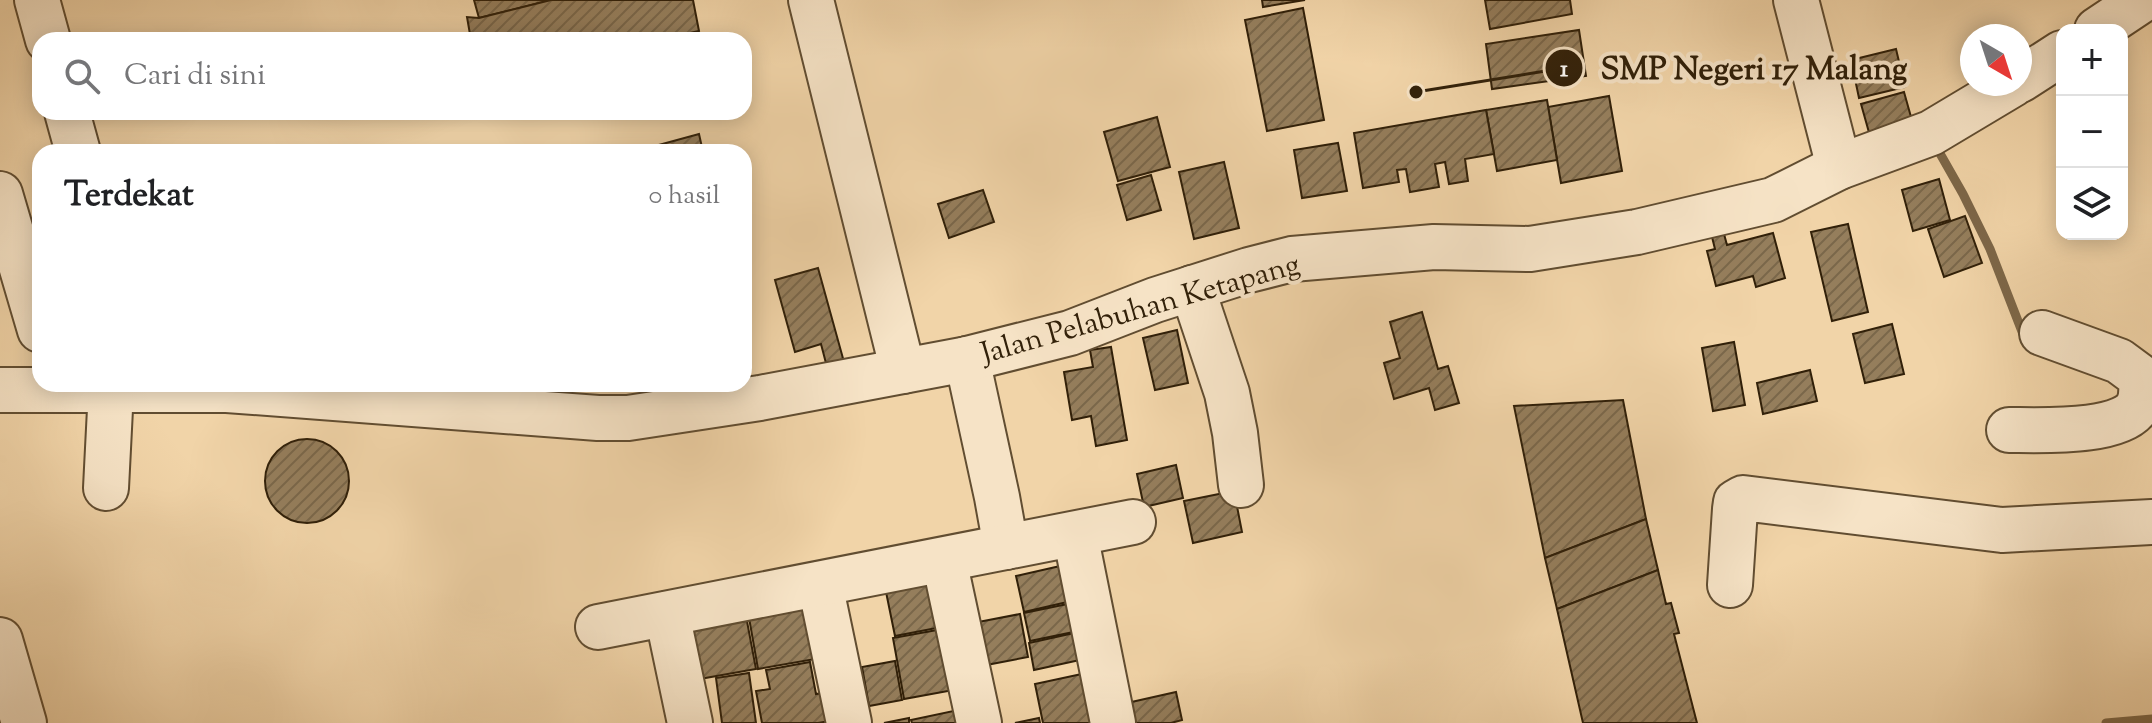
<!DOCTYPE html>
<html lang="id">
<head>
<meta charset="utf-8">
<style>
  body { margin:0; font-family:"Sorts Mill Goudy",serif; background:#f2f2f2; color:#202124 }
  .controls { position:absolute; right:24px; top:24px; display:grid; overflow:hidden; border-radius:16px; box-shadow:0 4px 20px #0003 }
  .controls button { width:72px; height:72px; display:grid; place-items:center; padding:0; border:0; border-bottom:2px solid #e0e0e0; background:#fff; color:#202124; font:40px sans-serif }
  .compass { position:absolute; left:1960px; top:24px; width:72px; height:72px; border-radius:50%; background:#fff; box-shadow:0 4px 20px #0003; rotate:141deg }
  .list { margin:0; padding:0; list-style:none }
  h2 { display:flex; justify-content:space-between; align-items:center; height:104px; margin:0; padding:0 32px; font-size:34px }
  h2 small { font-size:26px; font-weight:400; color:#757577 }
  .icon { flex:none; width:44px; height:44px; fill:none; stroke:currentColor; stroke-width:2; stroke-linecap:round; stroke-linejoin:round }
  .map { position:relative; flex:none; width:2152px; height:723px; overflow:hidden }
  .search { position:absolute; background:#fff; box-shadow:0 4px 20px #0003; left:32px; top:32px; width:720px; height:88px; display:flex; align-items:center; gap:20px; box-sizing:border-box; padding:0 28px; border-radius:24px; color:#757577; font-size:30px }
  .panel { position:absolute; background:#fff; box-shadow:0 4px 20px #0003; left:32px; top:144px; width:720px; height:248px; border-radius:24px }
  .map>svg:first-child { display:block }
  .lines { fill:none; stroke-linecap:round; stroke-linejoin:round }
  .stream { stroke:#7d6748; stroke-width:9 }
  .building { fill:url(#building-hatch); stroke:#312009; stroke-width:2 }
  .minor-casing { stroke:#614d31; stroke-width:48 }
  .minor { stroke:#f6e3c6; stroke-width:44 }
  .labels { text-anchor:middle; stroke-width:8; stroke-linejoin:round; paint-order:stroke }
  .street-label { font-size:30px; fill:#312009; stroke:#f6e3c6 }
  .leader { fill:none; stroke:#312009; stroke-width:3 }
  .callout-dot { fill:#312009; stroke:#f6e3c6; stroke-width:3 }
  .mark-label { font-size:24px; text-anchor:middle; font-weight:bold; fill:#fff }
  .callout-label { font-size:32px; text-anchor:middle; font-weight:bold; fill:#312009; stroke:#f6e3c6; stroke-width:8; stroke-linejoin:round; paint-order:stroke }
</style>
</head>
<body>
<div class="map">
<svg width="2152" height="723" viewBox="0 0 2152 723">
  <defs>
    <pattern id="building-hatch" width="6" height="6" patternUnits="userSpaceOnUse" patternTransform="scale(2)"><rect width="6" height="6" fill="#957e5c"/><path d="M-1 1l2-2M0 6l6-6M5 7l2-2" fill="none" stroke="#7a674a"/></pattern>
  </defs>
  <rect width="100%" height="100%" fill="#f1d4a8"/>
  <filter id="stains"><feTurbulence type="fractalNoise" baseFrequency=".0025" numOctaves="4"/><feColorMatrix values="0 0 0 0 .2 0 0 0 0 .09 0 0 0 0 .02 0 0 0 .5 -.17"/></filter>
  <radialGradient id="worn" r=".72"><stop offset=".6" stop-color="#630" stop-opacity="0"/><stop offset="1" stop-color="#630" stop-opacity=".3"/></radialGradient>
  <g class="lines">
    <g class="stream">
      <path d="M1938,150L1963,194L1990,249L2023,334L2027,338"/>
      <path d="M2106,723L2152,719"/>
    </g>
  </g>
  <g class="building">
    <path d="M474,0H551L479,18Z"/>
    <path d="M551,0H693L699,31L657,40H471L467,17L479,18Z"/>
    <path d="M1262,0H1305L1263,7Z"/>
    <path d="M1485,0H1570L1572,14L1490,29Z"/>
    <path d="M1303,8L1324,120L1267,131L1245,20Z"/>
    <path d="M1579,30L1586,76L1492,89L1486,44Z"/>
    <path d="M1896,49L1905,87L1859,98L1851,60Z"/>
    <path d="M1904,92L1913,124L1870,136L1861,104Z"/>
    <path d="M1609,96L1622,171L1561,183L1548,107Z"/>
    <path d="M1547,100L1557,160L1497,171L1486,110Z"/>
    <path d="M1486,110L1494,154L1465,159L1468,181L1449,184L1445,162L1435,164L1439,187L1410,192L1406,169L1397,170L1399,182L1363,188L1354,133Z"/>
    <path d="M1157,117L1170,167L1118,181L1104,132Z"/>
    <path d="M699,134L703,152H633Z"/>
    <path d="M1338,143L1347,191L1302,198L1294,150Z"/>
    <path d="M1224,162L1239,228L1194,239L1179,172Z"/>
    <path d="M1151,175L1161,210L1127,220L1117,185Z"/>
    <path d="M1939,179L1950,220L1913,231L1902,190Z"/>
    <path d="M983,190L994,222L949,238L938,204Z"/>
    <path d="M1965,216L1982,263L1944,277L1928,229Z"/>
    <path d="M1848,224L1868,312L1832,321L1811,232Z"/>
    <path d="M1773,233L1785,278L1756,287L1753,276L1716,286L1707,251L1715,249L1712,237L1724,234L1727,245Z"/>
    <path d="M818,268L844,362L827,367L821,344L795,352L775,280Z"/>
    <path d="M1422,312L1438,369L1448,366L1459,403L1435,410L1429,388L1394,399L1384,363L1400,358L1390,322Z"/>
    <path d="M1892,324L1904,374L1865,383L1853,334Z"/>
    <path d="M1177,330L1188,383L1155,390L1143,338Z"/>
    <path d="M1734,342L1745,405L1713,411L1702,348Z"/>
    <path d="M1111,347L1127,440L1096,446L1091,416L1072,420L1064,372L1093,367L1090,350Z"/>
    <path d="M1810,370L1817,401L1763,414L1757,383Z"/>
    <path d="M1623,400L1646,519L1545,558L1514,406Z"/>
    <circle cx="307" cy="481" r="42"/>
    <path d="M1176,465L1183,498L1144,507L1137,474Z"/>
    <path d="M1234,491L1242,532L1193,543L1184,501Z"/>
    <path d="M1646,519L1658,570L1557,609L1545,558Z"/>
    <path d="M1069,564L1076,600L1024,612L1016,576Z"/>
    <path d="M1658,570L1666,604L1671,603L1679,633L1674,634L1697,723H1583L1557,609Z"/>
    <path d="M938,577L947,626L895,636L885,587Z"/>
    <path d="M810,601L821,658L758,669L748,612Z"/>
    <path d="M1077,602L1083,630L1030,641L1024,613Z"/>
    <path d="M1020,614L1028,657L981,666L973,623Z"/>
    <path d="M746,616L756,669L694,680L685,628Z"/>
    <path d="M948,628L959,689L904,699L893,638Z"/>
    <path d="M1083,631L1089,658L1034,670L1029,643Z"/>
    <path d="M895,661L902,700L869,706L862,667Z"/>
    <path d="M810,662L816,694L829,692L835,720L818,723H762L756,691L770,689L766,670Z"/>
    <path d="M1091,672L1092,723H1043L1035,684Z"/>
    <path d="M749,673L756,723H722L716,678Z"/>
    <path d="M1176,692L1182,720L1171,723H1122L1118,705Z"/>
    <path d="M958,710L968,723H912L911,720Z"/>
    <path d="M909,718V723H884Z"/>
    <path d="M1039,718L1040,723H1015Z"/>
  </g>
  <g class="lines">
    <defs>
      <g id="minor">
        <path d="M37,0L48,40"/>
        <path d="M811,0L903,371"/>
        <path d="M1796,0L1839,167"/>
        <path d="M2097,30L2142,0"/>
        <path d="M2020,80L2062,53"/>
        <path d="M67,112L78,152"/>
        <path d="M0,194L40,330"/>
        <path d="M1192,288L1227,393L1235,433L1241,485"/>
        <path d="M967,359L997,497L1006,547"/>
        <path d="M0,390H227L598,418H628L760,398L967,359L1070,333L1155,300L1249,270L1292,259L1434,247L1530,249L1637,232L1773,200L1839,167L1931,133L2013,84"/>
        <path d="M2009,430C2036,430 2129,435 2139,403C2142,396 2141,385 2142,378L2119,361L2042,333"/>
        <path d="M106,488L111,389"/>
        <path d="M1075,534L1113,723"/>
        <path d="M944,560L979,723"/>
        <path d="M820,584L849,723"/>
        <path d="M1730,585L1735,509L1736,502L1743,498L2002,530L2152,522"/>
        <path d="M667,614L690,723"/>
        <path d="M598,627L1133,522"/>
        <path d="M0,640L24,723"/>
      </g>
    </defs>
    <use href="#minor" class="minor-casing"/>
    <use href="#minor" class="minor"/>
  </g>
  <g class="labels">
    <g class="street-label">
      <text transform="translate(1140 308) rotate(-16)" y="10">Jalan Pelabuhan Ketapang</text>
    </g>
  </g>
  <path class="leader" d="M1416 92L1564 68"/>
  <g class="callout-dot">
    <circle cx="1416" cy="92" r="8"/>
    <circle cx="1564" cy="68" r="20"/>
  </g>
  <g class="mark-label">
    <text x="1564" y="76">1</text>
  </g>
  <g class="callout-label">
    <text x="1754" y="79">SMP Negeri 17 Malang</text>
  </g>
  <rect width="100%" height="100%" filter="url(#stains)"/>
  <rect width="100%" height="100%" fill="url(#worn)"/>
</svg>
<div class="controls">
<button>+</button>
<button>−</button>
<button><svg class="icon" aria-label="layers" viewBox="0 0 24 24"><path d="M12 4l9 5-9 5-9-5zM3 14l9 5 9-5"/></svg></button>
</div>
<svg class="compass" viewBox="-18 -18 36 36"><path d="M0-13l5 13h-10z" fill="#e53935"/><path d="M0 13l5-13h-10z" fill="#757577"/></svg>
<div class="search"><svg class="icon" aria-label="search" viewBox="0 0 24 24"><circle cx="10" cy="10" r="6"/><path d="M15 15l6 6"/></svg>Cari di sini</div>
<section class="panel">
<h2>Terdekat<small>0 hasil</small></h2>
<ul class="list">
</ul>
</section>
</div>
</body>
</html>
